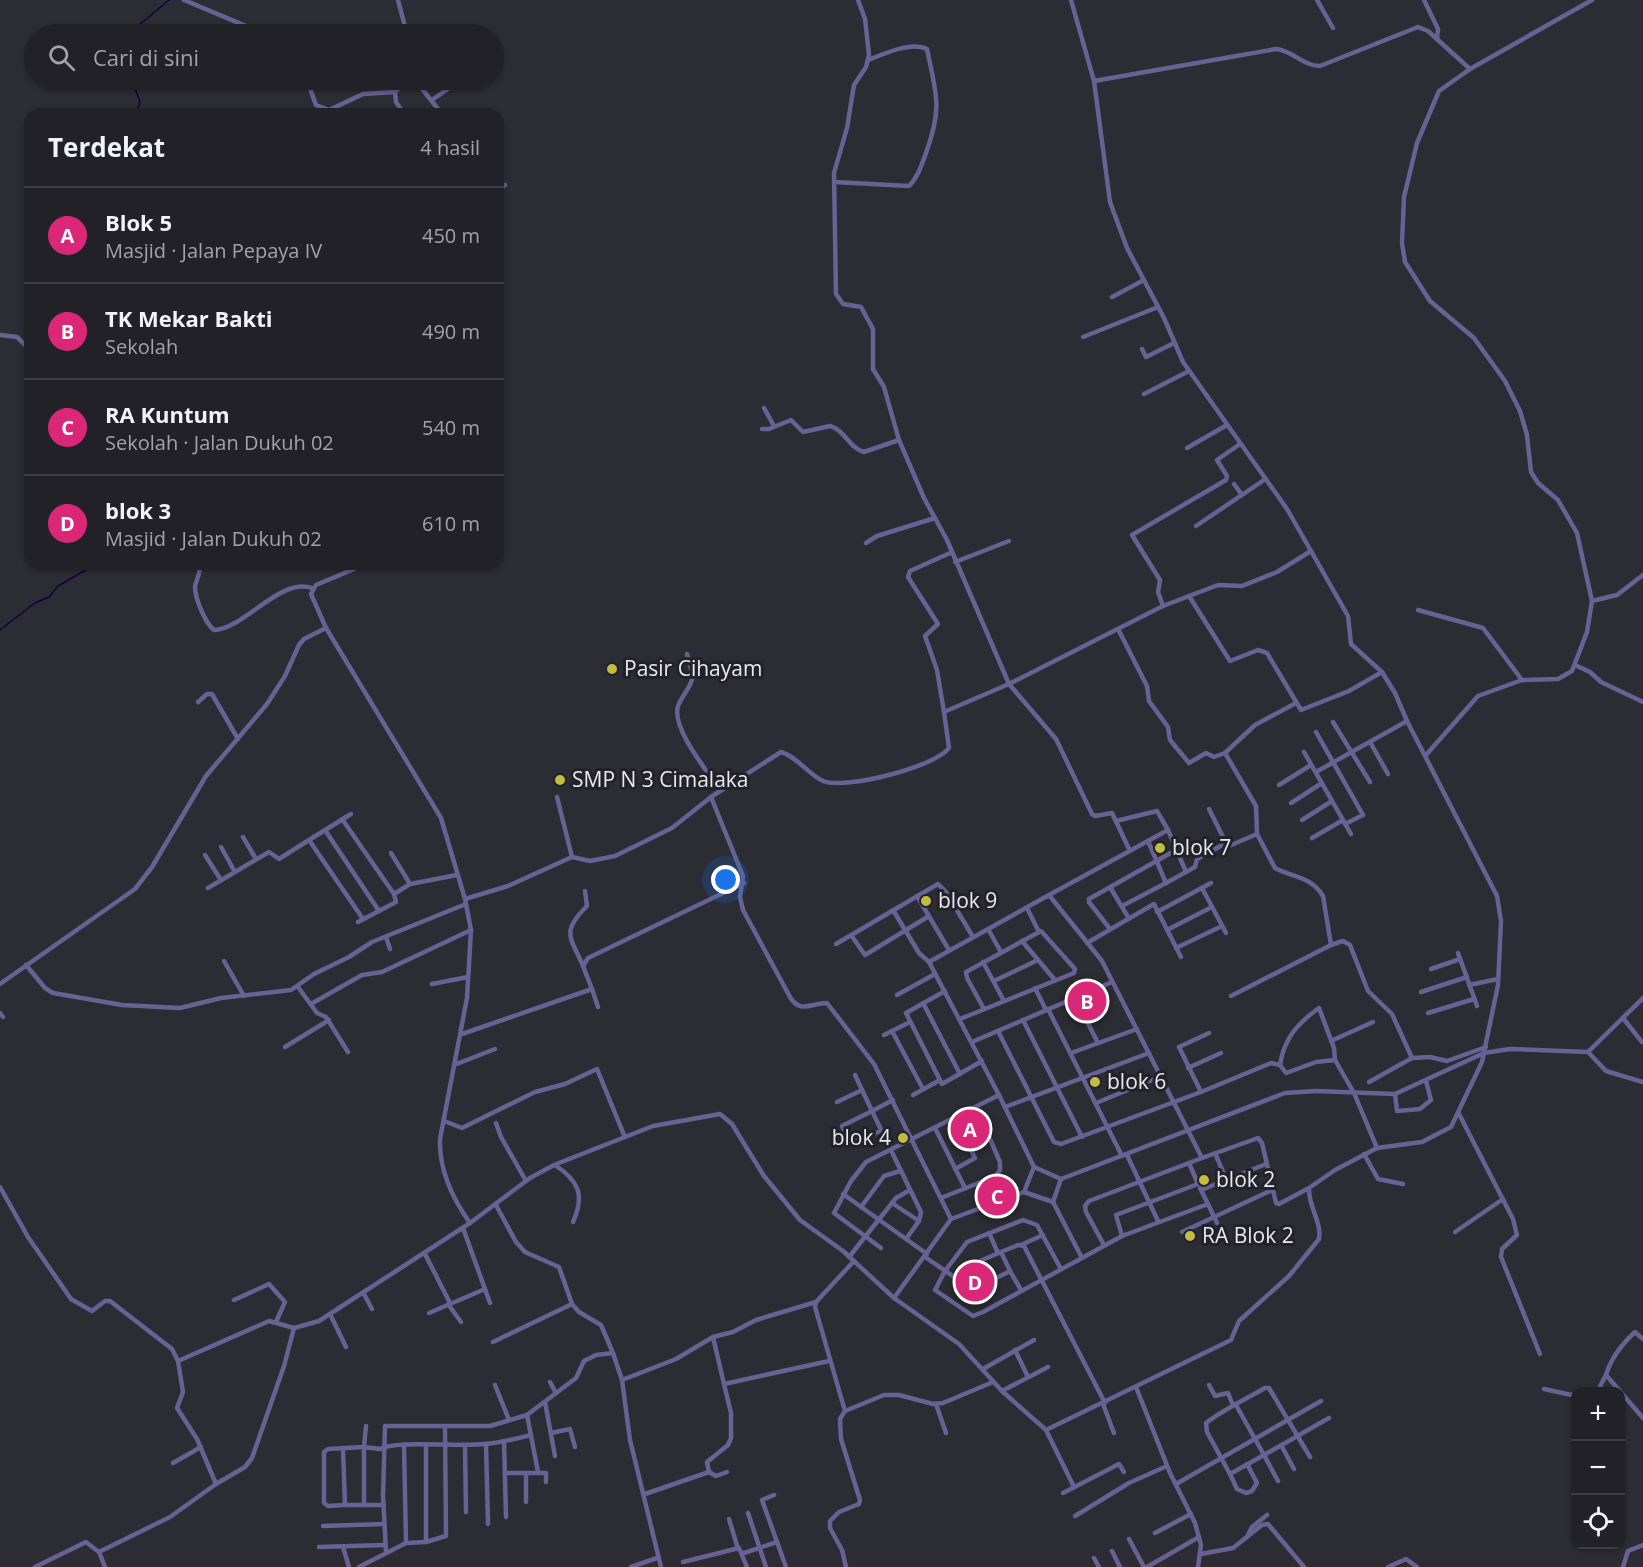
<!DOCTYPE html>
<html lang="id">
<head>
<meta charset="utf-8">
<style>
  body { margin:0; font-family:"Open Sans",sans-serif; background:#2d2e33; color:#f1f3f6 }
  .controls { position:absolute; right:18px; bottom:18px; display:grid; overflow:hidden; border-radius:12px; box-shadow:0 2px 4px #0004 }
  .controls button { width:54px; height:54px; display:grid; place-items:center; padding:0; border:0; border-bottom:2px solid #3e3e44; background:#212127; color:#f1f3f6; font:30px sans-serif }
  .you { position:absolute; left:726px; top:880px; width:21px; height:21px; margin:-15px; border:4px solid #fff; border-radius:50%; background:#1a73e8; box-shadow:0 0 0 9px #1a73e833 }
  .badge { display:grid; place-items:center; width:39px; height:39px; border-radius:50%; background:#db2777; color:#fff; font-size:20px; font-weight:700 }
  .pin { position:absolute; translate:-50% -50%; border:3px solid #fff; box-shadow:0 2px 6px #0006 }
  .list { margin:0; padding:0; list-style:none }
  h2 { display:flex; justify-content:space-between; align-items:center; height:78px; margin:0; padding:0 24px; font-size:26px }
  h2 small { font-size:20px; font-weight:400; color:#a2a3a7 }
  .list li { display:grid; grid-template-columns:39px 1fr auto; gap:18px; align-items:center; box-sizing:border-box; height:96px; padding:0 24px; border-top:2px solid #3e3e44 }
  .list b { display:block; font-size:22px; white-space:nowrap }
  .list p { margin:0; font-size:20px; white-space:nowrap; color:#a2a3a7 }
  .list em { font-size:20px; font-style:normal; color:#a2a3a7 }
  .icon { flex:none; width:33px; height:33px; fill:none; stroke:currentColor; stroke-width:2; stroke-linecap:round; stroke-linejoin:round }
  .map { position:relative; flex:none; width:1643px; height:1567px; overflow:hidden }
  .search { position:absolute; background:#212127; box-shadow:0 2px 4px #0004; left:24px; top:24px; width:480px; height:66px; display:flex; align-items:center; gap:15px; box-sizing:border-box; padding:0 21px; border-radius:33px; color:#a2a3a7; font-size:22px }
  .panel { position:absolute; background:#212127; box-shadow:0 2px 4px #0004; left:24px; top:108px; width:480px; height:462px; border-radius:18px }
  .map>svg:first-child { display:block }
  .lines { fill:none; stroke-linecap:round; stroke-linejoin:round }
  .stream { stroke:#15003f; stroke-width:1.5 }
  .minor { stroke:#676293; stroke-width:4.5 }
  .poi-dot { fill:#c2bd3f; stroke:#23222a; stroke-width:2 }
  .labels { text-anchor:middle; stroke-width:6; stroke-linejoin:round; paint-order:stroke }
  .poi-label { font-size:21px; fill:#e8e8ee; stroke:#23222a; text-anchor:start }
</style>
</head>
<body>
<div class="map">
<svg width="1643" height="1567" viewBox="0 0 1643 1567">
  <rect width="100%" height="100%" fill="#2c2c34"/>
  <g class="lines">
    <g class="stream">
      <path d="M135,34L138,26L169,0"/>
      <path d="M132,80L140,102L136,114"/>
      <path d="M0,630L35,603L49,597L58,586L96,564"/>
    </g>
    <g class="minor">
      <path d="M184,0L265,34"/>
      <path d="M398,0L407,34"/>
      <path d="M858,0L865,19L869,55L866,67L854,85L847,128L834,173L836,294L843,304L861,307L873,329V369L884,387L899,440L924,498L947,540L1009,684L1163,606L1218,585L1242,586L1277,572L1311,551L1348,616L1351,644L1382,672L1395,693L1407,721L1497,896L1501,921L1498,985L1482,1062L1451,1127L1422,1142L1377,1148"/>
      <path d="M1071,0L1094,81L1110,202L1127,248L1164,318L1183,362L1287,509L1311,551"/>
      <path d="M1317,0L1333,28"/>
      <path d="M1424,0L1438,29L1437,39"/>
      <path d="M307,80L316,105L329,110L363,94L395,92"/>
      <path d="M415,80L442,114"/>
      <path d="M1094,81L1276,49C1292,50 1303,66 1320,66L1418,27L1428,31L1470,69"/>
      <path d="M432,100L452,86"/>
      <path d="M404,114L396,102L395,92L407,80"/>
      <path d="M834,182L909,186C918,177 922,164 926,153C943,106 936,94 927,49C911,41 884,54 868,60"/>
      <path d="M498,190L505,185"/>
      <path d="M1112,297L1144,280"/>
      <path d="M0,335L17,337L30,350"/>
      <path d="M1083,337L1158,307"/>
      <path d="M1142,349L1146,357L1174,343"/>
      <path d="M1144,394L1189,371"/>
      <path d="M764,408L774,426"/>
      <path d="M762,429H769L791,420L803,432L830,426C845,430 849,448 864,452L899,440"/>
      <path d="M1187,448L1227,425"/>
      <path d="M1234,484L1242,495"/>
      <path d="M1196,526L1264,480"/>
      <path d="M866,543L877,536L935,518"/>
      <path d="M955,562L1009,541"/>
      <path d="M199,564C202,573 196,578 195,587C195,598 205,623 214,630C244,629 280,577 312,588"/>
      <path d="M366,564L316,585L311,594L326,628L441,818L465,899L471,930L467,998L440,1139C439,1170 452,1198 470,1223L530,1178L554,1165L653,1126L720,1114L732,1124L764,1176L800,1220L843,1251L894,1298L959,1344L1002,1391L1046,1430L1231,1340L1239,1321L1289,1276L1319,1239C1322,1222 1308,1206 1309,1188L1335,1170L1377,1148L1354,1093L1335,1060L1316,1062L1286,1073L1280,1065L1271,1063L1201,1092"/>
      <path d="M1189,596L1230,661L1258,650L1267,653L1301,710L1349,691L1382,672"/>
      <path d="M1592,601L1617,595L1643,575"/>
      <path d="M1163,606L1158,592L1160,580L1132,535L1226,480L1227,476L1217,460L1240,444"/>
      <path d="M1418,610L1483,628L1522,680"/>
      <path d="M1118,629L1147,686L1149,701L1168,727L1170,740L1189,763L1206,753L1214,757L1225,753L1256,806L1257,834L1275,868C1292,877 1312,877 1323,896L1331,945L1343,941L1350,945L1368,991L1392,1014L1412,1058"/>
      <path d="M687,654L693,676C691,688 682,695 678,706C671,728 708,772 720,790"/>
      <path d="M1575,665L1590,672L1601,682L1643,702"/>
      <path d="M198,702L207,694H212L238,739"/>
      <path d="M944,712L937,670L925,636L938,624L908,577L910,571L950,553"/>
      <path d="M1333,722L1370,782"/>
      <path d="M1316,732L1363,815L1345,824"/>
      <path d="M1370,742L1388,774"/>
      <path d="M1304,752L1351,834"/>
      <path d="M1225,753L1255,725L1296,703"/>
      <path d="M1426,755L1478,696L1522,680L1558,679L1572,671L1587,632L1592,601L1577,533L1558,500L1538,483L1531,472L1527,435L1520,411L1505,381L1474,338L1430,301L1405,262L1402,243L1404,197L1417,143L1439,91L1470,69L1592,0"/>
      <path d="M1316,772L1407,721"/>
      <path d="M1279,785L1311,765"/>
      <path d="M557,797L572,857"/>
      <path d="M1291,803L1322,783"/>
      <path d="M1209,809L1226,843"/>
      <path d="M351,814L309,840L363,919"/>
      <path d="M342,819L394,894"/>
      <path d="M1302,820L1332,801"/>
      <path d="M1116,821L1157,811L1168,830"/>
      <path d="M325,830L379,911"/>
      <path d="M243,837L256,859"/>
      <path d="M1312,838L1343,820"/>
      <path d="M221,847L235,872"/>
      <path d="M391,853L410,884L457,875"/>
      <path d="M205,855L221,880"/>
      <path d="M1166,883L1195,867L1197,859L1226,843L1229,846L1257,834"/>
      <path d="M1110,887L1128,917"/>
      <path d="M208,888L269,852L279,859L309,840"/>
      <path d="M1202,888L1226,933"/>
      <path d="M1049,895L1168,830L1186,872"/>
      <path d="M917,896L949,950"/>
      <path d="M465,899L508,886L572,857L590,861L615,856L672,828L711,797"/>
      <path d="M1122,906L1166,883L1148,841"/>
      <path d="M1027,908L1039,932"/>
      <path d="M893,910L919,953L929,962"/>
      <path d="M1157,912L1211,883"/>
      <path d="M358,922L396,902L394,894L410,884"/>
      <path d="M988,929L1001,952"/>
      <path d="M1110,929L1089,902V899L1176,850"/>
      <path d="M1167,930L1212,907"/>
      <path d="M851,935L865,955L929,916"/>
      <path d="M386,937L390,949"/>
      <path d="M1022,941L1055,980"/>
      <path d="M1087,943L1154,904L1181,957"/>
      <path d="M836,944L938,884L946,892L973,937"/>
      <path d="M1176,948L1222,926"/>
      <path d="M1458,953L1477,1006"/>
      <path d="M224,961L244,996"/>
      <path d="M983,962L1004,1001"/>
      <path d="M26,965L45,988L53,993L122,1005L180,1008L221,998L291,990L314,974L349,957L372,942L466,904"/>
      <path d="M583,966C571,937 560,933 587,906L585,891"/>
      <path d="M1431,969L1460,959"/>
      <path d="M994,981L1038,960"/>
      <path d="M0,984L135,889L152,867L206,776L267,704L285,676L299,645L304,639L326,628"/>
      <path d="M432,984L468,977"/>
      <path d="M1469,985L1498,979"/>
      <path d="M298,987L317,1013L326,1017L348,1052"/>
      <path d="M1035,988L1046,1010"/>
      <path d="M592,989L598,1007"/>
      <path d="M945,991L906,1013L942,1084L982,1061"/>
      <path d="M1421,992L1467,977"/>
      <path d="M897,995L935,974"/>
      <path d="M1231,996L1331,945"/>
      <path d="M1075,998L1098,1043"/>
      <path d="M923,1003L960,1074"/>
      <path d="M311,1004L362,975L382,972L471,930"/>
      <path d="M1048,1009L1122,1156"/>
      <path d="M0,1013L3,1017"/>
      <path d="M1428,1013L1474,999"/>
      <path d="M1623,1018L1642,1042"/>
      <path d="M960,1019L1074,973L1075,969L1041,931L966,972L967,978L984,1009"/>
      <path d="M1023,1020L1082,1137"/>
      <path d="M892,1031L923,1089"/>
      <path d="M998,1031L1054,1142L1061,1144L1201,1092L1179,1047L1209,1033"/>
      <path d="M462,1034L592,989L583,966L588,958L744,883"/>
      <path d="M884,1035L910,1022"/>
      <path d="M1331,1041L1373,1022"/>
      <path d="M972,1042L1112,982"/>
      <path d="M285,1047L329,1020"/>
      <path d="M1588,1052L1643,998"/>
      <path d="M1071,1053L1137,1029"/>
      <path d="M454,1065L495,1049"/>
      <path d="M1280,1065C1284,1038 1298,1023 1319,1008L1334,1048L1335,1060"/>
      <path d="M1188,1068L1221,1053"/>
      <path d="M855,1075L872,1111L893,1100"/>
      <path d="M1369,1082L1412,1058L1430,1057L1447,1061L1486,1047"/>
      <path d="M1395,1094L1397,1111L1420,1109L1431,1100L1426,1081"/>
      <path d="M913,1095L940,1080"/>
      <path d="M999,1095L929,962L1049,895L1102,961L1202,1158L1258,1138L1262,1143L1276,1203L1279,1204L1309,1188"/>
      <path d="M837,1102L862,1090"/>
      <path d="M1096,1103L1162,1076"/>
      <path d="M1005,1107L1149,1053"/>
      <path d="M1459,1114L1513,1219L1517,1235L1502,1249L1501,1257L1540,1354"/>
      <path d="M955,1118L975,1158L955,1169"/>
      <path d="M444,1121L462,1128L535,1092L565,1084L597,1069L624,1135"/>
      <path d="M496,1123L501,1137L526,1181"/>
      <path d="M935,1128L965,1188"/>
      <path d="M881,1131L849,1143L842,1126L872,1111L921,1212L919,1221"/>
      <path d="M966,1140L986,1130"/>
      <path d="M1215,1153L1226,1179"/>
      <path d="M1364,1154L1378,1179L1403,1184"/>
      <path d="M1127,1155L1158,1221"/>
      <path d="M555,1165C579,1181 585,1195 573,1222"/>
      <path d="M1034,1167L1061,1179L1053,1202"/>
      <path d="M1061,1179L1285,1093L1316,1091L1395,1094L1484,1053L1510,1049L1588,1052L1606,1071L1643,1082"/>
      <path d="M0,1187L28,1237L71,1299L92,1311L105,1301H110L172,1349L178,1361"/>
      <path d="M1200,1188L1208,1204"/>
      <path d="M1201,1190L1266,1164"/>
      <path d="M1024,1192L1053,1202L1082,1258L983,1312L973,1316L935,1290L945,1271L967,1242L1023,1220L1037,1225L1061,1269"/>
      <path d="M843,1194L906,1239L919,1221L892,1203"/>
      <path d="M941,1198L996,1176L1000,1170V1162L976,1107"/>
      <path d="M496,1205L516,1242L525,1252L559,1267L572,1304L579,1312L601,1325L613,1353L622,1380L630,1440L661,1567"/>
      <path d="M861,1207L884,1176L900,1171"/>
      <path d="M463,1228L490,1303"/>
      <path d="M1182,1232L1272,1190"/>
      <path d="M1455,1232L1503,1199"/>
      <path d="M989,1233L998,1253"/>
      <path d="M1122,1236L1116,1215L1198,1184L1189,1163L1202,1158"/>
      <path d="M906,1239L927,1254"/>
      <path d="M1021,1245L1043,1235"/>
      <path d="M1104,1245L1086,1212L1085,1206L1089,1201L1189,1163"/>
      <path d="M881,1248L834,1213L851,1181L866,1162L999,1095L1034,1167L1024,1192L951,1219"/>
      <path d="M425,1254L450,1303"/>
      <path d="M849,1257L896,1198L910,1190"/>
      <path d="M925,1257L973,1290L1010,1271L1001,1252L1018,1245L1024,1246L1105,1403"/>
      <path d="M1082,1258L1122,1236L1208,1204L1217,1223"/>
      <path d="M1010,1271L1021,1290"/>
      <path d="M963,1283L980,1261L1001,1252"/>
      <path d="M364,1294L372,1309"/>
      <path d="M894,1298L951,1219L874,1064L827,1003C811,1003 800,1014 790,997L743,910L740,897L743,876L711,797L781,752C796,756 808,774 823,781C845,790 935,767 949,748L944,712L1009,684L1056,739L1092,814L1095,816L1112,813L1130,851"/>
      <path d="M234,1300L269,1284L285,1302L276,1322"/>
      <path d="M448,1304L461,1322"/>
      <path d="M429,1313L485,1289"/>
      <path d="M330,1314L346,1347"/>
      <path d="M713,1337L724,1384"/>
      <path d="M1643,1339L1635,1332C1622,1344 1611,1358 1606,1375L1643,1418"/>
      <path d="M493,1342L572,1304"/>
      <path d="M1015,1350L1028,1377"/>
      <path d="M983,1369L1034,1340"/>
      <path d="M622,1380L676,1359L713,1337L733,1332L756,1320L816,1302"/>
      <path d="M550,1382L556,1393"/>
      <path d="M495,1385L509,1420"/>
      <path d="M1209,1385L1215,1396L1228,1393L1232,1403L1236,1405L1264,1455L1230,1474L1207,1432L1206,1423C1224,1409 1246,1399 1265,1388H1269L1310,1457"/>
      <path d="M1136,1387L1170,1473L1195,1523L1201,1545L1198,1567"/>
      <path d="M1544,1389L1576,1396"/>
      <path d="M1002,1391L1048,1367"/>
      <path d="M1597,1392L1606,1375"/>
      <path d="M545,1402L555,1456"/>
      <path d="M936,1404L946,1433"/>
      <path d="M1103,1404L1114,1433"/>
      <path d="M845,1411L884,1395H899L933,1404L943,1403L993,1382"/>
      <path d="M527,1415L538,1472"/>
      <path d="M1046,1430L1074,1487"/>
      <path d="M551,1433L570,1429L575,1447"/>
      <path d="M504,1441L506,1517"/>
      <path d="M486,1444L488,1524"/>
      <path d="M404,1445L406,1543"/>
      <path d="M1281,1445L1294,1469"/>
      <path d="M426,1446V1542"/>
      <path d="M465,1446L466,1512"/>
      <path d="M343,1449L345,1505H364"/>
      <path d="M173,1463L201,1447"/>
      <path d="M709,1472L707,1462L728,1445L731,1438V1413L724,1384L829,1361"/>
      <path d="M506,1473H546V1482"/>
      <path d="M526,1473V1502"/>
      <path d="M1230,1474L1237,1489L1246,1493L1252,1491L1257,1483L1247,1464"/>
      <path d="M1278,1481L1264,1455L1329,1418"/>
      <path d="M216,1484L245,1467L252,1458L284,1366L294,1328"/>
      <path d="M1176,1484L1321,1401"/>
      <path d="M1063,1493L1119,1464L1124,1472"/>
      <path d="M645,1494L709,1472L716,1476L727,1472"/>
      <path d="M774,1495L762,1500L786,1567"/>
      <path d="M345,1505L328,1506L324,1503V1452L328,1449L364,1447L366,1426"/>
      <path d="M384,1505H364V1447L380,1449C394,1440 461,1447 484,1444C500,1443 515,1439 531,1435"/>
      <path d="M748,1513L766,1567"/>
      <path d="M1075,1516L1129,1483L1167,1466"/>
      <path d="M729,1519L738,1549"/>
      <path d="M323,1526L384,1524"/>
      <path d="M1155,1533L1191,1514"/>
      <path d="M1247,1537L1252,1527L1267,1515"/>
      <path d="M1129,1539L1144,1567"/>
      <path d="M319,1547L385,1545"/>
      <path d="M343,1547L349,1567"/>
      <path d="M1112,1551L1120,1567"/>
      <path d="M386,1552L383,1496L385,1426H490L527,1415L576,1378L584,1361L596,1355L613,1353"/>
      <path d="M744,1553L777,1542"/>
      <path d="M1201,1554L1233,1548L1262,1525L1268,1524L1304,1567"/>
      <path d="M1094,1558L1099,1567"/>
      <path d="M683,1562L739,1548L747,1567"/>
      <path d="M35,1567L86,1542L99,1552"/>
      <path d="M105,1567L99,1552L170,1517L216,1484L197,1439L177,1408L183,1392L178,1361L269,1321L294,1328L319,1321L470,1223"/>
      <path d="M359,1567L406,1543L426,1542L446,1536L445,1426"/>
      <path d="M631,1567L657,1558"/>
      <path d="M846,1567L842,1550L830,1528V1521L839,1512L859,1504L860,1500L841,1439L840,1419L845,1411L815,1307L816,1302L854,1261"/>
      <path d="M1147,1567L1199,1537"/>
      <path d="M1388,1567L1406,1559L1417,1567"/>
      <path d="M1623,1567L1628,1551L1643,1545"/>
    </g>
  </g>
  <g class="poi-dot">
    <circle cx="612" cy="669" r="6"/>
    <circle cx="560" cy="780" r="6"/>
    <circle cx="1160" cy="848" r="6"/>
    <circle cx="926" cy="901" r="6"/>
    <circle cx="1095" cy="1082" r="6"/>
    <circle cx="903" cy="1138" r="6"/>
    <circle cx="1204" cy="1180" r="6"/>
    <circle cx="1190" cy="1236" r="6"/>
  </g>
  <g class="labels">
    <g class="poi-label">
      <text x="624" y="676">Pasir Cihayam</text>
      <text x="572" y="787">SMP N 3 Cimalaka</text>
      <text x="1172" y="855">blok 7</text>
      <text x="938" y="908">blok 9</text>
      <text x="1107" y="1089">blok 6</text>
      <text x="891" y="1145" text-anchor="end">blok 4</text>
      <text x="1216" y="1187">blok 2</text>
      <text x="1202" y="1243">RA Blok 2</text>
    </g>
  </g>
</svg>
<div class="controls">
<button>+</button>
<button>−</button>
<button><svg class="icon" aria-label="locate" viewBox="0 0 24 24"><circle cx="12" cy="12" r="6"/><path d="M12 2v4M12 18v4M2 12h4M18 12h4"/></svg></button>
</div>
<div class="you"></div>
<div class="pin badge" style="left:970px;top:1129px">A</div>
<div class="pin badge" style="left:1087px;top:1001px">B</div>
<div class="pin badge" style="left:997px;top:1196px">C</div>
<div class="pin badge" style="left:975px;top:1282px">D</div>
<div class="search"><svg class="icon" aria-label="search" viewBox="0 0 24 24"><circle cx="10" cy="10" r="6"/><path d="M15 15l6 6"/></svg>Cari di sini</div>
<section class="panel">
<h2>Terdekat<small>4 hasil</small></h2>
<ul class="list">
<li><span class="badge">A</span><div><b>Blok 5</b><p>Masjid · Jalan Pepaya IV</p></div><em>450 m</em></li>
<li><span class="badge">B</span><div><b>TK Mekar Bakti</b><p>Sekolah</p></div><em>490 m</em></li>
<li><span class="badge">C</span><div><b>RA Kuntum</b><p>Sekolah · Jalan Dukuh 02</p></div><em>540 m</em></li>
<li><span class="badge">D</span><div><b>blok 3</b><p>Masjid · Jalan Dukuh 02</p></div><em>610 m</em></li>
</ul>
</section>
</div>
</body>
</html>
